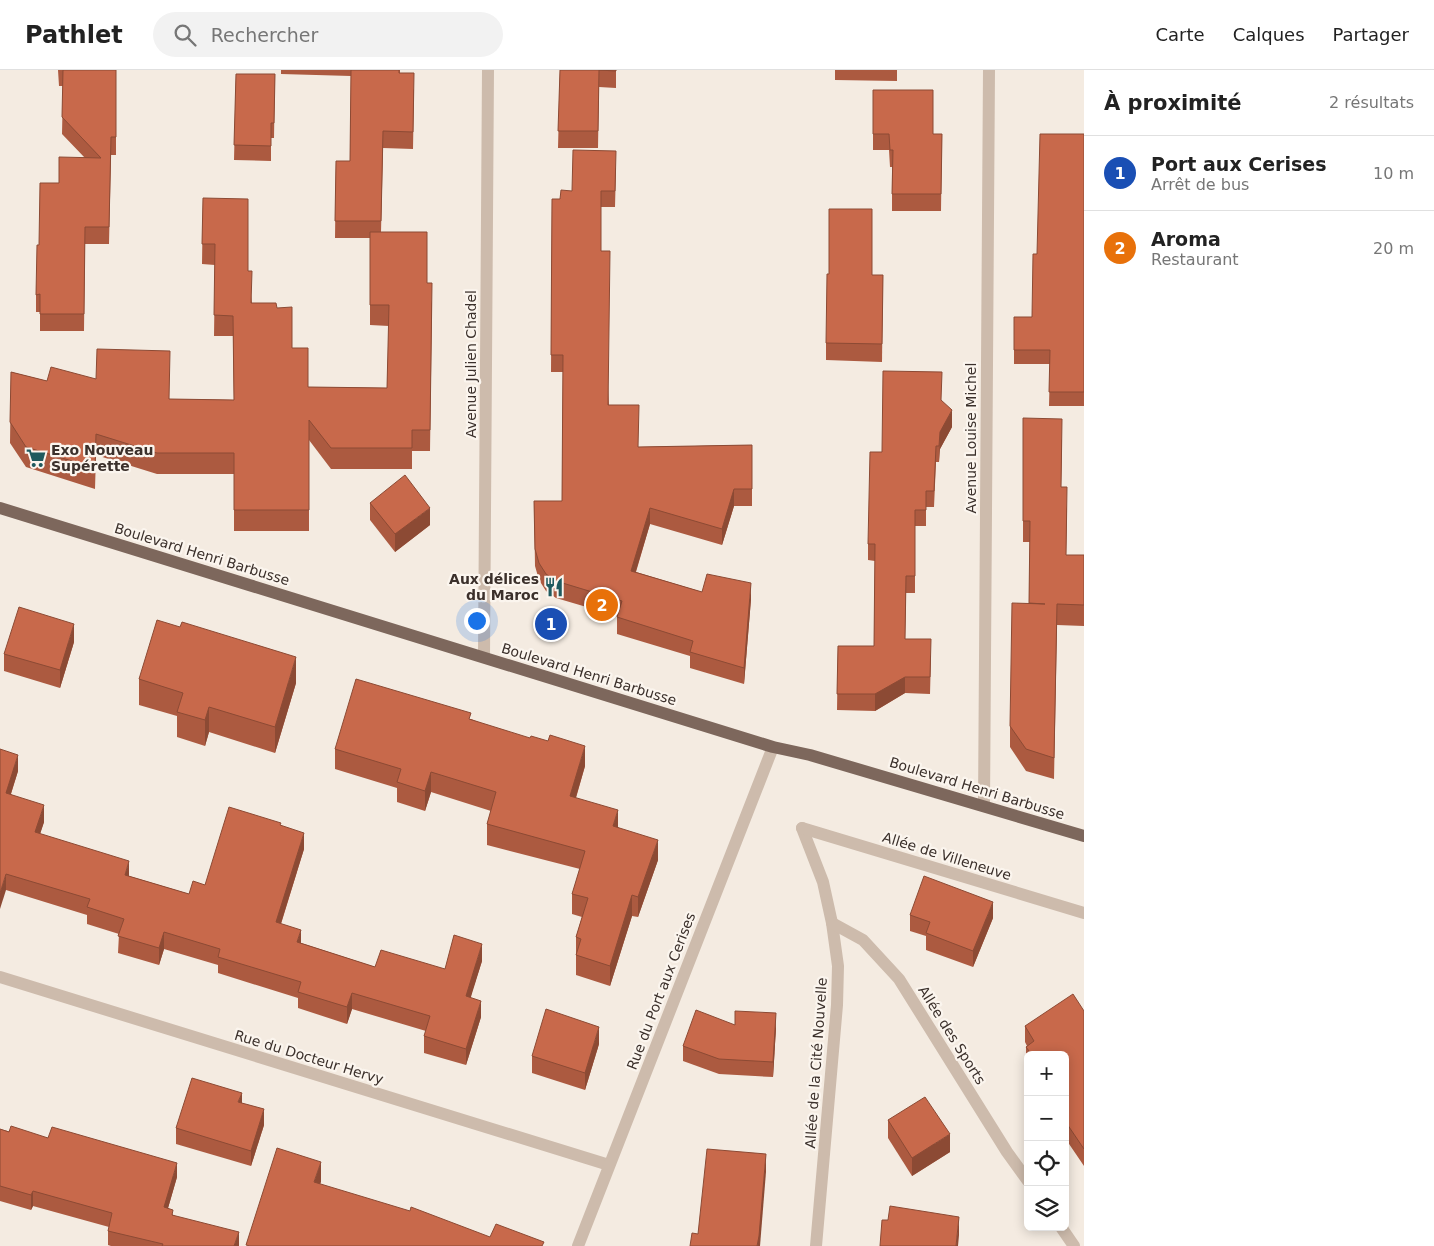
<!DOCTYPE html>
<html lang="fr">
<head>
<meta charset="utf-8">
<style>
  body { margin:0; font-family:"DejaVu Sans",sans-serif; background:#f2f2f2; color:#222 }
  .controls { position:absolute; right:15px; bottom:15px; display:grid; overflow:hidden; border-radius:8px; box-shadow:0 2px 12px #0003 }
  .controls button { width:45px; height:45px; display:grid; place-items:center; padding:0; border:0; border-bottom:1px solid #e0e0e0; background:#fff; color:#222; font:25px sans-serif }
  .you { position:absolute; left:476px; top:550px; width:18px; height:18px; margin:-12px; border:4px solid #fff; border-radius:50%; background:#1a73e8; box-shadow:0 0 0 8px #1a73e833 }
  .badge { display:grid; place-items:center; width:32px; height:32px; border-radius:50%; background:#1f5a5e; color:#fff; font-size:16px; font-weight:700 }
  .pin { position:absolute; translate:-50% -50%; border:2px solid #fff; box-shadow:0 1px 5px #0006 }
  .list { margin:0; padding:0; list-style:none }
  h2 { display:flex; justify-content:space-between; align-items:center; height:65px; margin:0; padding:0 20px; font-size:21px }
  h2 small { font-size:16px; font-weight:400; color:#767676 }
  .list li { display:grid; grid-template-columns:32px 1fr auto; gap:15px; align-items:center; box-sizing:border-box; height:75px; padding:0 20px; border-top:1px solid #e0e0e0 }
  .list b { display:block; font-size:19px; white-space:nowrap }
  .list p { margin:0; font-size:16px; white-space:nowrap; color:#767676 }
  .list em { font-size:16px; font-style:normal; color:#767676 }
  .icon { flex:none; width:28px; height:28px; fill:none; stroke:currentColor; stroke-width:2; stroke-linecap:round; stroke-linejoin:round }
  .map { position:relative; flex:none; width:1084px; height:1176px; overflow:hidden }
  header { display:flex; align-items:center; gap:30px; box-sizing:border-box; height:70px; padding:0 25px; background:#fff; border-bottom:1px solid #e0e0e0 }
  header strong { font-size:24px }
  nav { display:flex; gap:28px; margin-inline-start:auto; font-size:18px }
  .search { width:350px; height:45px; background:#f2f2f2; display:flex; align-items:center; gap:12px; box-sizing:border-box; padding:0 18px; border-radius:28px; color:#767676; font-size:19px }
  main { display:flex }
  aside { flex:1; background:#fff }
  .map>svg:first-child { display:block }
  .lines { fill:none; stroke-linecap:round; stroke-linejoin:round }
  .minor { stroke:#cdbbac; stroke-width:12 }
  .major { stroke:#7d675c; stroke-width:12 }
  .wall { fill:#ac5a40 }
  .shaded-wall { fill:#8c4a34 }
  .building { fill:#c8694b; stroke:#8c4a34 }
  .labels { text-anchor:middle; stroke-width:4.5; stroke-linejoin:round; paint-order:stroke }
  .street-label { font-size:14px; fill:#3b302b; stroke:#fbf5ee }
  .poi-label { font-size:14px; font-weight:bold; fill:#3b302b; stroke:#fbf5ee; text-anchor:start }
</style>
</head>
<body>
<header>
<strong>Pathlet</strong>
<div class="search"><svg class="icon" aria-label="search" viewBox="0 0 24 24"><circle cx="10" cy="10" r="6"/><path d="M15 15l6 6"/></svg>Rechercher</div>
<nav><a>Carte</a><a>Calques</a><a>Partager</a></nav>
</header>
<main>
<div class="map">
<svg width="1084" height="1176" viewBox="0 0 1084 1176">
  <rect width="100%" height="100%" fill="#f4ebe1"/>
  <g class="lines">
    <g class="minor">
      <path d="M484,587L488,0"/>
      <path d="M984,736L989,0"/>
      <path d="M802,758L823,812L832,853L838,896L837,935L816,1176"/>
      <path d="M802,758L1084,843"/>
      <path d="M832,853L863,870L899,909L1007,1082L1028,1111"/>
      <path d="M0,907L609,1095"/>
      <path d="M1061,1157L1074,1176"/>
      <path d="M578,1176L773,677"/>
    </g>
    <path class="major" d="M0,438L773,677L810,685L1084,766"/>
  </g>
  <g class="wall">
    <path d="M58,0H116V85H111L109,174H85L84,261H40V242H36V225L39,175L59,113L85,88L62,64L63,16H59Z"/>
    <path d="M281,0H400V3L414,20L413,79L383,78L381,162L427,213L432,234L430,381H412V399H331L309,370V461H234V404H157L96,385L95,419L26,397L10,373L11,302L47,311L96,309L170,329L234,330L233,266H214L215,195L202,194L203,128L248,201L252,233L277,238L292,278L308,317L387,318L389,256L370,255V168H335L336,91H350L351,6L281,4Z"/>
    <path d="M560,0H616V18L599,17L598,78H558Z"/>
    <path d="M835,0H897V11L835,10Z"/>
    <path d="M236,4H275L274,68H271V91L234,90Z"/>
    <path d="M873,20L933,64H942L941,141H892V97H890L889,80H873Z"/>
    <path d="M1084,64V336H1049L1050,294H1014V247H1032L1037,184Z"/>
    <path d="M616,98L615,137H601V181L609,335L638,377L752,375V436H734L722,475L650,454L636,502L702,522L751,529L744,614L690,598V586L617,564V546L556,528L546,521L539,510L535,496L534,431H562L563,302H551L552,129H560L572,121Z"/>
    <path d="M872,205H883L882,292L826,290V273Z"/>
    <path d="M941,330L952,357L940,379L939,392H936L934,437H926V456H915V523H906L905,569L931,586L930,624L905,623L875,641L837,640L838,576H874L875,491L868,490V474L882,382Z"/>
    <path d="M1023,348L1062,370L1061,417L1067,439L1066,485H1084V556L1057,555L1054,709L1026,701L1010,677V656L1029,534L1030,472H1023Z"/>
    <path d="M370,433L430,455L395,482L370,450Z"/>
    <path d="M74,572L60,618L4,601V584Z"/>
    <path d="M139,609L296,613L275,683L209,662L205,676L177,667V646L139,635Z"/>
    <path d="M471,649L585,696L576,728L618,757L658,790L638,847L632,846L610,916L576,905V867L582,847L572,844V824L580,799L487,775V754L491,741L431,722L425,741L397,732V718L335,699V679Z"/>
    <path d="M0,679L18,701L11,724L44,752L40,764L129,806L189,824L205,815L281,756L304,779L281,854L301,873L375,897L445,899L482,891L470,928L481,947L466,995L424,983V966L426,961L352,939L347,954L298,938V928L218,903V895L164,879L159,895L118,883L119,864L87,854V845L6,820Z"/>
    <path d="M910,845L993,848L973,897L926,880V866L910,861Z"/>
    <path d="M1084,941V1096L1065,1068V985H1028V995L1026,993V977L1027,976L1025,972V956Z"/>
    <path d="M735,955L776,958L773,1007L719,1004L683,991V976Z"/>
    <path d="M599,974L585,1020L532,1003V986Z"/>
    <path d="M242,1033L264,1055L251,1096L176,1074V1058Z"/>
    <path d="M888,1050L950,1082L912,1106L888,1068Z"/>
    <path d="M0,1059L177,1107L168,1138L173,1145L239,1176H111L108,1175V1161L109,1157L33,1136L31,1140L0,1131Z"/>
  </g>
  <g class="shaded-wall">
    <path d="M952,340V357L940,379L939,392L940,362Z"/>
    <path d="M734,419V436L722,475V459Z"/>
    <path d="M430,438V455L395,482V464Z"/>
    <path d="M650,438V454L631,517V501Z"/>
    <path d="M751,513V529L744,614V598Z"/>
    <path d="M74,554V572L60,618V600Z"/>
    <path d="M296,587V613L275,683V657Z"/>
    <path d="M905,607V623L875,641V624Z"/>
    <path d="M209,637V662L205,676V650Z"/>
    <path d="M585,676V696L570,747V726Z"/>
    <path d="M18,685V701L6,739V723Z"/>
    <path d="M431,702V722L425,741V721Z"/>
    <path d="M44,735V752L35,779V762Z"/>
    <path d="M618,740V760L613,756Z"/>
    <path d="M304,763V779L276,869V852Z"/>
    <path d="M658,770V790L638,847V827Z"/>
    <path d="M129,791V807L125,805Z"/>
    <path d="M6,804V820L0,839V823Z"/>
    <path d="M632,825V846L610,916V896Z"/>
    <path d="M993,832V848L973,897V881Z"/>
    <path d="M301,860V876L297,872Z"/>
    <path d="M164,862V879L159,895V878Z"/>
    <path d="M482,874V891L466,943V926Z"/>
    <path d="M352,923V939L347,954V937Z"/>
    <path d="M481,931V947L466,995V979Z"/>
    <path d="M776,943V958L773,1007V992Z"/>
    <path d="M599,957V974L585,1020V1003Z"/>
    <path d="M242,1023V1038L238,1032Z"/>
    <path d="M264,1039V1055L251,1096V1081Z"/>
    <path d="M950,1064V1082L912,1106V1088Z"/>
    <path d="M766,1084V1102L760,1176H757Z"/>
    <path d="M321,1092V1112L314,1132V1112Z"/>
    <path d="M177,1093V1107L164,1152V1137Z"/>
    <path d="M33,1121V1136L31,1140V1125Z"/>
    <path d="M959,1147V1165L958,1176H956Z"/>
    <path d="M239,1162V1176H234Z"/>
  </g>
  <g class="building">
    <path d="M63,0H116V67H111L109,157H85L84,244H40V224L36,225L37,175H39L40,113H59V87L101,88L62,47Z"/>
    <path d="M351,0H399V3H414L413,62L383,61L381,151H335L336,91H350Z"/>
    <path d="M560,0H616V1L599,0L598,61H558Z"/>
    <path d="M236,4H275L274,53H271V76L234,75Z"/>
    <path d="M873,20H933V64H942L941,124H892L893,80H890L889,64H873Z"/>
    <path d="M1040,64H1084V322H1049L1050,280H1014V247H1032L1033,184H1037Z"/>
    <path d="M573,80L616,81L615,121H601V181H610L608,335H639L638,377L752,375V419H734L722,459L650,438L631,501L702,522L707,504L751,513L744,598L690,582L693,571L617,547L622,531L556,511L546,504L539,493L535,479L534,431H562L563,285H551L552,129H560L561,120L572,121Z"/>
    <path d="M203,128L248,129V201H252L251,233H276L277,238L292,237V278H308V317L387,318L389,235H370V162H427V213H432L430,360H412V378H331L309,350V440H234V383H157L96,364L95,398L26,377L10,352L11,302L47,311L51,297L96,309L97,279L170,281L169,329L234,330L233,246L214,245L215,174H202Z"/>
    <path d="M829,139H872V205H883L882,274L826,273L827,204H829Z"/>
    <path d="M883,301L942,302L941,330L952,340L940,362L939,376H936L934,421H926V440H915V506H906L905,569H931L930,607H905L875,624H837L838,576H874L875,474H868L870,382H882Z"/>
    <path d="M1023,348L1062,349L1061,417H1067L1066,485H1084V535L1057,534L1054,688L1026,679L1010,656L1012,533L1045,534L1029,533L1030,451H1023Z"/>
    <path d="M405,405L430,438L395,464L370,433Z"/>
    <path d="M19,537L74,554L60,600L4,584Z"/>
    <path d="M157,550L180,557L182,552L296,587L275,657L209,637L205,650L177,642L183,623L139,609Z"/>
    <path d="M356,609L471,643L469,649L530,668L531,666L548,671L550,665L585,676L570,726L618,740L613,756L658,770L638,827L632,825L610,896L576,885L581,869L576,867L588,828L572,824L585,781L487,754L496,722L431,702L425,721L397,712L401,699L335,679Z"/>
    <path d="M0,679L18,685L6,723L44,735L35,762L129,791L125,805L189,824L193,811L205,815L229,737L281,753L280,755L304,763L276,852L301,860L297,872L375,897L381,880L445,899L454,865L482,874L466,926L481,931L466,979L424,966L430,946L352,923L347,937L298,922L301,912L218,887L220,879L164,862L159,878L118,866L124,849L87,837L90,829L6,804L0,823Z"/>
    <path d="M924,806L993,832L973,881L926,863L930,852L910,845Z"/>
    <path d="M1073,924L1084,941V1079L1065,1051V985H1032L1026,977L1034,971L1025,956Z"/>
    <path d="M546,939L599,957L585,1003L532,986Z"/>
    <path d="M696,940L735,955V941L776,943L773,992L719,989L683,976Z"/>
    <path d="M192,1008L242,1023L238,1032L264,1039L251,1081L176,1058Z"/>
    <path d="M925,1027L950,1064L912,1088L888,1050Z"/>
    <path d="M11,1056L48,1068L52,1057L177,1093L164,1137L173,1140L172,1145L239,1162L234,1176H162L163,1174L108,1161L112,1143L33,1121L31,1125L0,1116V1059L9,1062Z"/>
    <path d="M277,1078L321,1092L314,1112L410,1141L411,1137L490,1167L496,1154L544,1172L542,1176H250L246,1175Z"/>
    <path d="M707,1079L766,1084L759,1166L757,1176H690L692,1163L698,1164Z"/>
    <path d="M890,1136L959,1147L956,1176H880L882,1150H888Z"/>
  </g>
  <defs>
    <symbol id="supermarket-bare" viewBox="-9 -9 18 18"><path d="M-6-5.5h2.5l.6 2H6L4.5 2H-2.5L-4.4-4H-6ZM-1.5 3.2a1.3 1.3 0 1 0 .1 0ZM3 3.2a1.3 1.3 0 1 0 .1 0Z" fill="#1f5a5e" stroke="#fbf5ee" stroke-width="2.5" paint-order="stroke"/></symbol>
    <symbol id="restaurant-bare" viewBox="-9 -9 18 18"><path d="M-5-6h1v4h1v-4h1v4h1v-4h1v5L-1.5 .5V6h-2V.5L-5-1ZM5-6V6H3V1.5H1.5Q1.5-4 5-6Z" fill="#1f5a5e" stroke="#fbf5ee" stroke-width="2.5" paint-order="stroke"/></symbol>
  </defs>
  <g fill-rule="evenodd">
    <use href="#supermarket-bare" x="22" y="374" width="28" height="28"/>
    <use href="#restaurant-bare" x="540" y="503" width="28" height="28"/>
  </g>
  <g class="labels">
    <g class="street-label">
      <text transform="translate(471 294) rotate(-90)" y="5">Avenue Julien Chadel</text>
      <text transform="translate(971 368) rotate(-90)" y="5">Avenue Louise Michel</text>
      <text transform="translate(202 484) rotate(17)" y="5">Boulevard Henri Barbusse</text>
      <text transform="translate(589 604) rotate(17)" y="5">Boulevard Henri Barbusse</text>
      <text transform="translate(977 718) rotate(17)" y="5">Boulevard Henri Barbusse</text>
      <text transform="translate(947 786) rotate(17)" y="5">Allée de Villeneuve</text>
      <text transform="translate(661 921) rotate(-69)" y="5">Rue du Port aux Cerises</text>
      <text transform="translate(952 965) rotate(58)" y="5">Allée des Sports</text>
      <text transform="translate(309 987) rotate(17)" y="5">Rue du Docteur Hervy</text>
      <text transform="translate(816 993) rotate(-86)" y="5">Allée de la Cité Nouvelle</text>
    </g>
    <g class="poi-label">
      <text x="51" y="385">Exo Nouveau<tspan x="51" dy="16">Supérette</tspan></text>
      <text x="539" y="514" text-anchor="end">Aux délices<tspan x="539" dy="16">du Maroc</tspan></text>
    </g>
  </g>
</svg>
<div class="controls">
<button>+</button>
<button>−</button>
<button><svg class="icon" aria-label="locate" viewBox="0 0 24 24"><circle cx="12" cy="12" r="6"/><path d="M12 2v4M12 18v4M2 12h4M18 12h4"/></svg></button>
<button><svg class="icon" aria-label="layers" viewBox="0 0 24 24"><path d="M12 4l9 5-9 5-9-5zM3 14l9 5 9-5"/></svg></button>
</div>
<div class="you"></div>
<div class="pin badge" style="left:551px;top:554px;background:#1a4fb4">1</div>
<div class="pin badge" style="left:602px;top:535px;background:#e8710a">2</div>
</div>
<aside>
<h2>À proximité<small>2 résultats</small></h2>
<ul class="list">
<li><span class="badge" style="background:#1a4fb4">1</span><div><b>Port aux Cerises</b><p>Arrêt de bus</p></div><em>10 m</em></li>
<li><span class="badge" style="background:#e8710a">2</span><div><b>Aroma</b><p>Restaurant</p></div><em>20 m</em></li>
</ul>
</aside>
</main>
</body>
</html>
